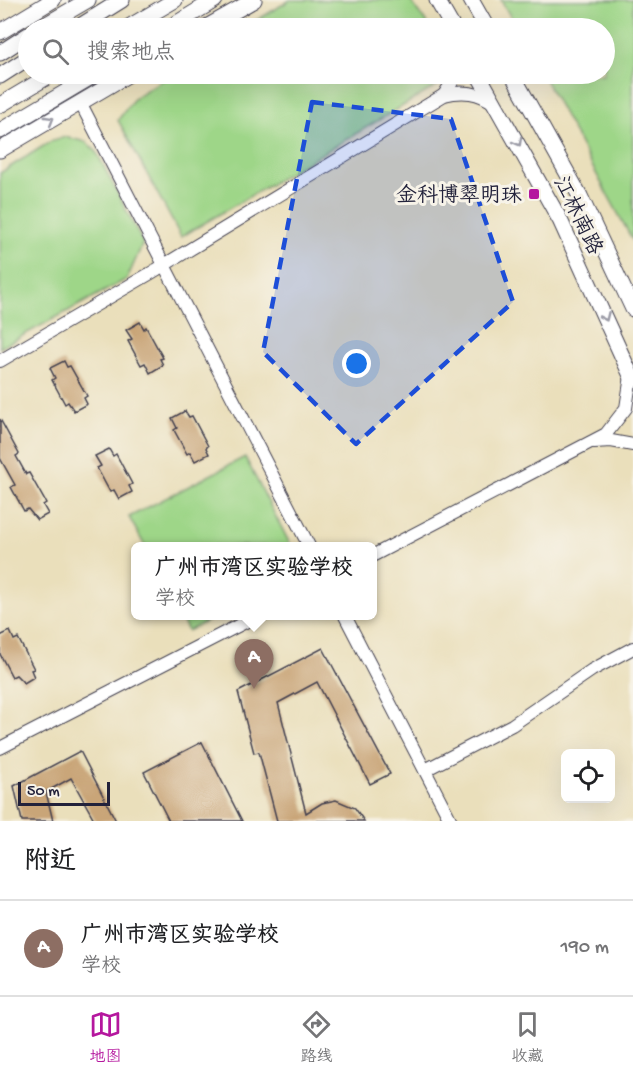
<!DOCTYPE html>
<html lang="zh">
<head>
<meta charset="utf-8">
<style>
  body { margin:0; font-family:"Gochi Hand","LXGW WenKai TC",sans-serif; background:#f6f6f6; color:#202124 }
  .controls { position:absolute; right:18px; bottom:18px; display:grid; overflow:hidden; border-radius:9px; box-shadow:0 6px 24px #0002 }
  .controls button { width:54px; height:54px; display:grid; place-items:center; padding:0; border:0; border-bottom:2px solid #e0e0e0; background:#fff; color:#202124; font:30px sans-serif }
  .scale { position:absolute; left:18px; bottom:15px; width:92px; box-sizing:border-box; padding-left:6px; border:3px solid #22223b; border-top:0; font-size:16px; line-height:21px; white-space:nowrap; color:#22223b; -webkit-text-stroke:4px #f7f3e8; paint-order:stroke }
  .you { position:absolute; left:357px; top:364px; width:21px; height:21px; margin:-15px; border:4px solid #fff; border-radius:50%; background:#1a73e8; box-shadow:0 0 0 9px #1a73e833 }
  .badge { display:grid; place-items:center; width:39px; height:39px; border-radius:50%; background:#b5179e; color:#fff; font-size:20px; font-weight:700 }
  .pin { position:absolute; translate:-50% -50px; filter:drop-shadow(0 2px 3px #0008) }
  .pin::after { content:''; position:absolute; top:32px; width:21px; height:18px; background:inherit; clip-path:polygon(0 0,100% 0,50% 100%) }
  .popup { position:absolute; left:131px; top:542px; width:246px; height:78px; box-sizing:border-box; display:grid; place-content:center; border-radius:9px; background:#fff; filter:drop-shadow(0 2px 4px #0005); font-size:20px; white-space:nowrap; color:#757577 }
  .popup b { font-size:22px; color:#202124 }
  .popup::after { content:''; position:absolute; left:50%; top:100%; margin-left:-12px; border:12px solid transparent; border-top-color:#fff }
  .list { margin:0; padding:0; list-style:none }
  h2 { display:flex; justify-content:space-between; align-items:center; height:78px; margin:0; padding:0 24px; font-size:26px }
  h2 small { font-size:20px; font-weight:400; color:#757577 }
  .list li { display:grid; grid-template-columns:39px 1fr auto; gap:18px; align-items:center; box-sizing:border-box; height:96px; padding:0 24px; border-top:2px solid #e0e0e0 }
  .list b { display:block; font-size:22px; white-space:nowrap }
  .list p { margin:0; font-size:20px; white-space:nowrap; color:#757577 }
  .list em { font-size:20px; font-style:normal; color:#757577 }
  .icon { flex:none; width:33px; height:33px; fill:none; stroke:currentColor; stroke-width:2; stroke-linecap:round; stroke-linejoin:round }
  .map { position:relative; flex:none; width:633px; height:821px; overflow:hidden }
  .search { position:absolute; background:#fff; box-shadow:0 6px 24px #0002; left:18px; right:18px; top:18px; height:66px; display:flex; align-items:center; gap:15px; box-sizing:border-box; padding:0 21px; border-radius:33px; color:#757577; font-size:22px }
  .sheet { height:174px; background:#fff }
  nav { display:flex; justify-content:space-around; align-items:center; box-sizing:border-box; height:84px; border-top:2px solid #e0e0e0; background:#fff; font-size:16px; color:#757577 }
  nav a { display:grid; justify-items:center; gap:3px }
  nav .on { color:#b5179e }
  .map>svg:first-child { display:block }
  .green { fill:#9ed688; stroke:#607c62; stroke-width:1.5 }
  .building { fill:#c9a578 }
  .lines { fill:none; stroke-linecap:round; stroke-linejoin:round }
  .minor-casing { stroke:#403e4e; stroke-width:14 }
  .major-casing { stroke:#403e4e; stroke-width:17 }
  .minor { stroke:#fff; stroke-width:12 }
  .major { stroke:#fff; stroke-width:15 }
  .oneway { stroke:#9c9ca7 }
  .marked { fill:#1d4ed8; fill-opacity:0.2; stroke:#1d4ed8; stroke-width:4.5; stroke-dasharray:12 8; stroke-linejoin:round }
  .poi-dot { fill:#b5179e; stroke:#f7f3e8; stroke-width:2 }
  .labels { text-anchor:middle; stroke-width:6; stroke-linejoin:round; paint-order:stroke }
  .poi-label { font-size:21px; fill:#22223b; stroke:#f7f3e8; text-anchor:end }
  .street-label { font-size:21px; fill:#22223b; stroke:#f7f3e8 }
</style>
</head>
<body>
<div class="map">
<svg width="633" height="821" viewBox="0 0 633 821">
  <rect width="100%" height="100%" fill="#f7f3e8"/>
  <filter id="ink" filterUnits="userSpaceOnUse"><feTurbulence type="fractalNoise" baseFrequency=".0167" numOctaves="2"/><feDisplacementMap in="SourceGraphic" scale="12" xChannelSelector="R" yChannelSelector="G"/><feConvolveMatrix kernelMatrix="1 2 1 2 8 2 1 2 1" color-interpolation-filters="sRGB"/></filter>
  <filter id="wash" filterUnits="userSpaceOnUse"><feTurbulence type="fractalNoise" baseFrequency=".008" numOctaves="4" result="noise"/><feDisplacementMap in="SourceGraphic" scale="24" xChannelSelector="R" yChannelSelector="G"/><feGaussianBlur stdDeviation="1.35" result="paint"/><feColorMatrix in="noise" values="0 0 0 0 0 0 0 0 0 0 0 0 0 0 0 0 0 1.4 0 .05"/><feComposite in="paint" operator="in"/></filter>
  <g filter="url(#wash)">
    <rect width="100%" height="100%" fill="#eadfbb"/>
    <g class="green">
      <path d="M290,0H410L430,28H244Z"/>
      <path d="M501,0H633V241L542,74H604V28H517Z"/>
      <path d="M172,74H457L181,237L118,120L135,97Z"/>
      <path d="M66,137L86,142L96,151L143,243L127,279L0,348V173L53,140Z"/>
      <path d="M245,457L291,546H145L129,517Z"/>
      <path d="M180,616H217L188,631Z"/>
    </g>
    <g id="blocks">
      <g class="building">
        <path d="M140,322L144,329L146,327L163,358L160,359L163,365L150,373L145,363L141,365L128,341L132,339L126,330Z"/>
        <path d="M64,361L67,367L70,366L87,396L84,398L87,404L74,411L68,402L65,404L52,380L55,378L50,368Z"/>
        <path d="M185,411L189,417L192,416L208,446L206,448L209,454L195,461L190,452L187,454L174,430L177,428L172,418Z"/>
        <path d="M0,419L19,454L16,456L26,474L29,473L46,503L43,505L48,514L37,520L28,509L24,511L11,487L15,485L0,458Z"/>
        <path d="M109,449L113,456L116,454L132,484L129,486L132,492L119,499L114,490L110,492L97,468L101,466L95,456Z"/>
        <path d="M10,631L14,640L18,638L34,669L31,670L34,677L24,683L16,675L12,677L0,654V636Z"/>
        <path d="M323,648L390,774L370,784L317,682L278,703L306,813L322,803L336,800L355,808L364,821H277L259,752L254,753L238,692Z"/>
        <path d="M202,742L242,821H169L144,772Z"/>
        <path d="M80,751L116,821H95L71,778L46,792L53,821H22L14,786Z"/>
      </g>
    </g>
  </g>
  <g filter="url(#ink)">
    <use href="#blocks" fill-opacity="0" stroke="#403e4e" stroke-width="1.5"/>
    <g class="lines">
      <defs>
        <g id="minor">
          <path d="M444,95L457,74"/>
          <path d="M80,102L309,546"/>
          <path d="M0,361L151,273L444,95C463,90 479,92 495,104"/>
          <path d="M594,442L611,441L633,445"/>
          <path d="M372,556L606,434L626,408L631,376"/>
          <path d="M345,616L451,821"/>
          <path d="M0,748L257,616"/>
          <path d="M425,770L512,725L592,670L633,648"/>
        </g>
        <g id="major">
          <path d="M437,0L453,28"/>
          <path d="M471,0L487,28"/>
          <path d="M40,28L88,0"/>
          <path d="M77,28L122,0"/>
          <path d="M127,28L175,0"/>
          <path d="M169,28L215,0"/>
          <path d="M205,28L254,0"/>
          <path d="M0,32L53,0"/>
          <path d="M0,53L28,35"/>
          <path d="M478,74L560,220L633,380"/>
          <path d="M512,74L580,196L633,309"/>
          <path d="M0,76L28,58"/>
          <path d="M0,105L52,74"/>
          <path d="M0,131L96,74"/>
          <path d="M0,150L129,74"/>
        </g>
      </defs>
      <use href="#minor" class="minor-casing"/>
      <use href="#major" class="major-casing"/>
      <use href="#minor" class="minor"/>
      <use href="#major" class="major"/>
    </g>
    <defs><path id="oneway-chevron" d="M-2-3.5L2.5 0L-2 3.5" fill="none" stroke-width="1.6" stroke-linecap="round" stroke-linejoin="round" transform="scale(1.5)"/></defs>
    <g class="oneway">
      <use href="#oneway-chevron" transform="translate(50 120) rotate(-31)"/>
      <use href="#oneway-chevron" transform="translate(518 142) rotate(61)"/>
      <use href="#oneway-chevron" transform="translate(605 317) rotate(66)"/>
    </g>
  </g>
  <path class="marked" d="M312,102L451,119L513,302L356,444L263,352Z"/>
  <rect class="poi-dot" x="528" y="188" width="12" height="12" rx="3"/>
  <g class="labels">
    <g class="poi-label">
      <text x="522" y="201">金科博翠明珠</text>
    </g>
    <g class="street-label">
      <text transform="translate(579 215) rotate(64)" y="7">江林南路</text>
    </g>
  </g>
</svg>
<div class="controls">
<button><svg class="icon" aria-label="locate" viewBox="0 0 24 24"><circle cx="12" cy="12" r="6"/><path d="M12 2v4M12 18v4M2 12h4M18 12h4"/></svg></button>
</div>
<div class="scale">50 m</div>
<div class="you"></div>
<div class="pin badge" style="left:254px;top:689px;background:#8d6e63">A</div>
<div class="popup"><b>广州市湾区实验学校</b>学校</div>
<div class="search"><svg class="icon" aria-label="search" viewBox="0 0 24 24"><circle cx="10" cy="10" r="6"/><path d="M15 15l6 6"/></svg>搜索地点</div>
</div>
<section class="sheet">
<h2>附近<small></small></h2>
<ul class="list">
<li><span class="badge" style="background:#8d6e63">A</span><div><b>广州市湾区实验学校</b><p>学校</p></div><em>190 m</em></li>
</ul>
</section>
<nav>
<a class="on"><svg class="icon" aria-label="map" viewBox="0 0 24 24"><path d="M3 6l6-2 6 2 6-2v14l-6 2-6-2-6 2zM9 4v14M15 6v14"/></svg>地图</a>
<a><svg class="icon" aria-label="directions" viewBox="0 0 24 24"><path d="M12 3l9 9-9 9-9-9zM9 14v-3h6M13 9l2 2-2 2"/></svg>路线</a>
<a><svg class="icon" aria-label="saved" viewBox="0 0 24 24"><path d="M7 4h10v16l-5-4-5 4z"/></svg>收藏</a>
</nav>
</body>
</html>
